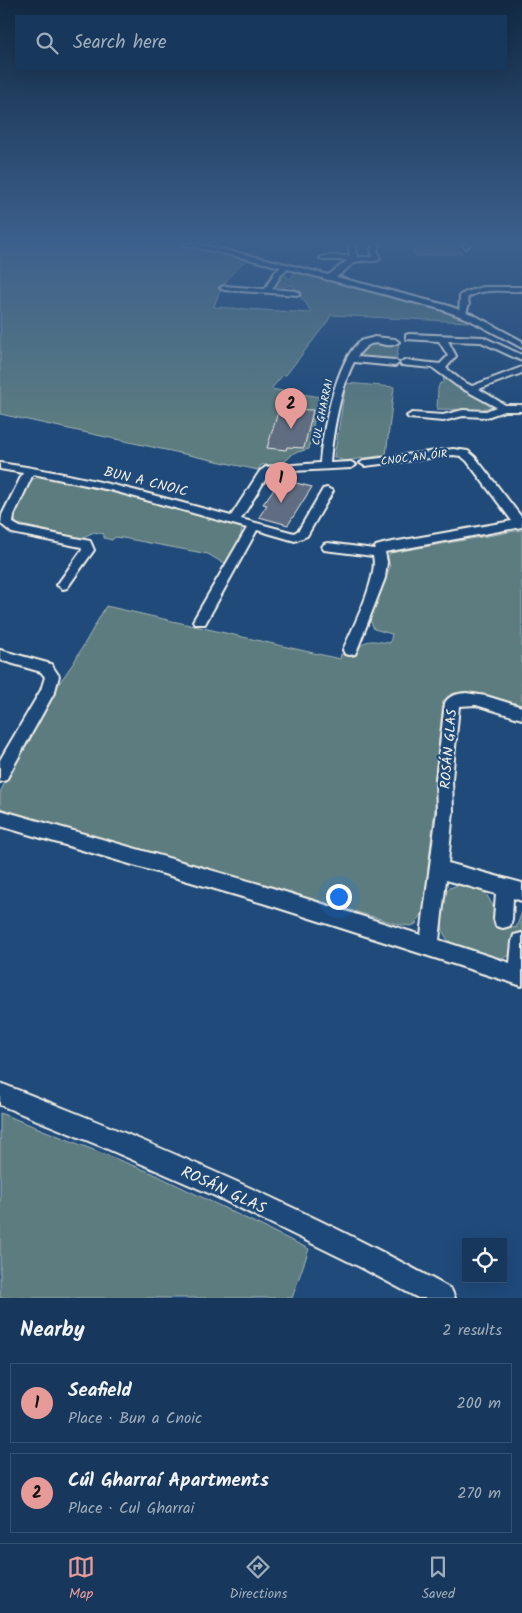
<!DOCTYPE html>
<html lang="en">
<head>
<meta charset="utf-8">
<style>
  body { margin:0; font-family:Kalam,sans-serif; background:#244365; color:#f1f3f6 }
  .controls { position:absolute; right:15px; bottom:15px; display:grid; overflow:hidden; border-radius:0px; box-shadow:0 5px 20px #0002 }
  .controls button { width:45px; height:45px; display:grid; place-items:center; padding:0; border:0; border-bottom:1px solid #365272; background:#17385c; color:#f1f3f6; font:25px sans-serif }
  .you { position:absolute; left:338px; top:896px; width:18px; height:18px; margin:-12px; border:4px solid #fff; border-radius:50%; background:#1a73e8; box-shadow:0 0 0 8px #1a73e833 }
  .badge { display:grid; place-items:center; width:32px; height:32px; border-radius:50%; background:#e69b98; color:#111; font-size:16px; font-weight:700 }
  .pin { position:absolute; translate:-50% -41px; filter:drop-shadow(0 1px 2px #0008) }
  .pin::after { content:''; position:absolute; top:26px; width:18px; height:15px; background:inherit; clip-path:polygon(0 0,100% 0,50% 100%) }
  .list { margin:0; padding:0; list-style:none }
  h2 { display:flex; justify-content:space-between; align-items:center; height:65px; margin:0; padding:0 20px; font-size:21px }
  h2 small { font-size:16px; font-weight:400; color:#9eacbb }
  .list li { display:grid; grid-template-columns:32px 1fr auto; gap:15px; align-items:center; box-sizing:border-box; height:80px; margin:0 10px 10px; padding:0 10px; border:1px solid #365272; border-radius:0px }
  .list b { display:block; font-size:19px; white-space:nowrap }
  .list p { margin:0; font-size:16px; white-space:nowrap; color:#9eacbb }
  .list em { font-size:16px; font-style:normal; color:#9eacbb }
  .icon { flex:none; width:28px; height:28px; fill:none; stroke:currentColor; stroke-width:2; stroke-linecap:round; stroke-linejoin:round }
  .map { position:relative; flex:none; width:522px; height:1298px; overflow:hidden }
  .search { position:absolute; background:#17385c; box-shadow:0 5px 20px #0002; left:15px; right:15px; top:15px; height:55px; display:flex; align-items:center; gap:12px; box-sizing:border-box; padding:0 18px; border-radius:0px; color:#9eacbb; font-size:19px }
  .sheet { height:245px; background:#17385c }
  nav { display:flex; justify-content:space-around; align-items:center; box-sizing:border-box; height:70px; border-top:1px solid #365272; background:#17385c; font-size:14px; color:#9eacbb }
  nav a { display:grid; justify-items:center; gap:2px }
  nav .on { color:#e69b98 }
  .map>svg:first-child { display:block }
  .green { fill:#5c7c80; stroke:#a8b6b4 }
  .building { fill:#616c81; stroke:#f4f1e8 }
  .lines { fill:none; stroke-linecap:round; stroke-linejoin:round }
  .minor-casing { stroke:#f4f1e8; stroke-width:4 }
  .tertiary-casing { stroke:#f4f1e8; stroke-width:4 }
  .minor { fill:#1f4a7a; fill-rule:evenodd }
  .tertiary { fill:#1f4a7a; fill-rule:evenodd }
  .labels { text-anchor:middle; stroke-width:4.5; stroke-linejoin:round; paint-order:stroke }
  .far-street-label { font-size:11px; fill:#f4f1e8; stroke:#1f4a7a }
  .street-label { font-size:14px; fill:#f4f1e8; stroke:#1f4a7a }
  .near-street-label { font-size:16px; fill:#f4f1e8; stroke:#1f4a7a }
</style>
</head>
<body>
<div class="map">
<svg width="522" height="1298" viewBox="0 0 522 1298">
  <rect width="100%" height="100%" fill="#1f4a7a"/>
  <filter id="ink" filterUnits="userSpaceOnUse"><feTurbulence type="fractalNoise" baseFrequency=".02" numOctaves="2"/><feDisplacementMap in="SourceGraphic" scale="10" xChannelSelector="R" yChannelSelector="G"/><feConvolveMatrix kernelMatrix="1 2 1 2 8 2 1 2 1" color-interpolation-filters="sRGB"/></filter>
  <g filter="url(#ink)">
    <g class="green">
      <path d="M0,244H178L242,257L244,262C230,273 219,290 214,307L311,313C308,303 297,295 292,285L284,287L275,285L281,279L279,277L282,273L291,279L294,272L426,304L464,317L468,322L331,315L328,321L286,375H283L271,389L327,398L324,409H316L309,449L294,453L282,464L261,465L258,470L0,414Z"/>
      <path d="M450,245L463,253L416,256L411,249Z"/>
      <path d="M378,342L399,343L396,361L363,358L358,355L367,344Z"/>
      <path d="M444,376L461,390L488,403L490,407L480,410L437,409L438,388L440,383H443Z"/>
      <path d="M346,383L394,387L386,455L344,461L334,457Z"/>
      <path d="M41,476L146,500L238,525L242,528L241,535L228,561L223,563L208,554L123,538L115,537L112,540L104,538V534L94,532L81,538L17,524L13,515L31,480Z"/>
      <path d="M522,530V706C502,701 458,680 443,701L435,777L436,799L423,912L416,924L411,926L401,925L197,865L6,812L0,807V792L58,685L74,662L106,606L340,659L341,654L355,656C364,636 371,641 390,643L392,634L374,629L370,620L390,567L388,557L390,553Z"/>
      <path d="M462,884L485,892L493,906L497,922L516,928L522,912V937L514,934L509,956C495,960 488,958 475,953C452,944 440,943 442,914C443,905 444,896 449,888Z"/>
      <path d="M0,1113L152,1173L309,1249L292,1298H0Z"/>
    </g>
    <g class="building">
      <path d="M279,409L313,410L304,448L287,447L286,450L267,448Z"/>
      <path d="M284,480L312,487L288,525L259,517L267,505L263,504L273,490L277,491Z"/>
    </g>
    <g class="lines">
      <defs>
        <g id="minor">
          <path d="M348,244H354L357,257H373L371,249L374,244H380L377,249L380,259C373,264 361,258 354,263C346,268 337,280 327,280V276L348,260H323L320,258L323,256H350Z"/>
          <path d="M461,244H468L469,246L466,248Z"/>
          <path d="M283,265L290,267L281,275L272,289L296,291L300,293L299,295L224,290L220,288L224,286L265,289L275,272Z"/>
          <path d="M483,287H522V291C504,292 483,287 467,298L469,304L466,313L459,315L460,295L466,292Z"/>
          <path d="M409,334L483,337L522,355V361L481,342L448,341L456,356L446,368L462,381L472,386L522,367V373L479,389L505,405H522V411H504L487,417L463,416L443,421L409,418L407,416L412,413L443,415L463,410L486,411L496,407L456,385L433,368L401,365L400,363L404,360L440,364L448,356L439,341L406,339V335Z"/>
          <path d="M374,337L395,339L399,342C384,353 375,330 357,357L395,360L399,363L395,366L354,362C341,386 332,435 330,463L351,462L356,465L351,468L273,472L268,475L241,519L294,533L299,530L323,489L327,488L333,491L307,536L295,541L257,530L205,624H195L193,621L247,528L110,490L33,474L14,515L13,523L20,527L90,541L94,550L67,588L63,589L57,585L82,550L81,547L12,533L1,524L2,515L23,473L0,469V463C79,474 154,495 231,516L260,471L266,467L320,463C322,433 336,362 359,342C363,339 370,339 374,337Z"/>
          <path d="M453,449L468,451L475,457L522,518V527L385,552L387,562L385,578L357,650L355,654L350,655L345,654L343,650C352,630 379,576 373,556L324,550L322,547L324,544L328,543L374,549L376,546L387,543L512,521L467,461L461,456L453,455L365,466L360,463L365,460Z"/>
          <path d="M0,650L51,664L59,676L55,691L6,780L0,782V760L41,690L45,677L41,672L0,660Z"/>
          <path d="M466,693L486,696L522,707V719L476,705L459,706L452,779L453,811L448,863L522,883V901L513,898L512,919L510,926L503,928L496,926L494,919L496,894L446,880L439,940L510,963L512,942L514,935L522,933V986L266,904L0,826V810L266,886L421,935L437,811L436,779L445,703C449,695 458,694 466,693Z"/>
          <path d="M0,1083C147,1140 294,1203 433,1279L451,1289L455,1298H418L360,1267L213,1195L103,1147L0,1105Z"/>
        </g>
        <path id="tertiary" d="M182,244H197L266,259L446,305L474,315L522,341V348L468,319L440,309L265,263Z"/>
      </defs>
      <use href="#minor" class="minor-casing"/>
      <use href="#tertiary" class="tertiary-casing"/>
      <use href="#minor" class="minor"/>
      <use href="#tertiary" class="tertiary"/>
    </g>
  </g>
  <linearGradient id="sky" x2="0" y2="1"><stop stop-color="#112943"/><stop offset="0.57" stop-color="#3c608d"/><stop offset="1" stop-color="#3c608d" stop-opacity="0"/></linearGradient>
  <rect width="522" height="426" fill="url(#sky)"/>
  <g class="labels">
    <g class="far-street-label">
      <text transform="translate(322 412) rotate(-78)" y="4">CUL GHARRAI</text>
      <text transform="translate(414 457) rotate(-7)" y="4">CNOC AN ÓIR</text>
    </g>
    <g class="street-label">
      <text transform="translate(146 481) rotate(14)" y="5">BUN A CNOIC</text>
      <text transform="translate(448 749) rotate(-85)" y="5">ROSÁN GLAS</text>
    </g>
    <g class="near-street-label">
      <text transform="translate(224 1189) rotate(25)" y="6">ROSÁN GLAS</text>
    </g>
  </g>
</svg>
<div class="controls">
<button><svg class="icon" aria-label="locate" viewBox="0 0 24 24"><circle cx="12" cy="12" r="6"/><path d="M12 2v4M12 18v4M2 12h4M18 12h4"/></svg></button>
</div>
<div class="you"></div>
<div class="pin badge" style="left:281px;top:503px">1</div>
<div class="pin badge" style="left:291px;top:429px">2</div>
<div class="search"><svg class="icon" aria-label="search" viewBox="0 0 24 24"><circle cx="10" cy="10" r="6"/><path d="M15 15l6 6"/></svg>Search here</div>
</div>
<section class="sheet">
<h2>Nearby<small>2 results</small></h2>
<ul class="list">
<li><span class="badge">1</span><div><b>Seafield</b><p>Place · Bun a Cnoic</p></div><em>200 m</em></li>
<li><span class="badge">2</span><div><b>Cúl Gharraí Apartments</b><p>Place · Cul Gharrai</p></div><em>270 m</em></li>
</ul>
</section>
<nav>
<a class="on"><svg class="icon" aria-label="map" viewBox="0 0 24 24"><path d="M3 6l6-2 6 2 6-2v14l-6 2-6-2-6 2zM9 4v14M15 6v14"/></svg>Map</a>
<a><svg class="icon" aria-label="directions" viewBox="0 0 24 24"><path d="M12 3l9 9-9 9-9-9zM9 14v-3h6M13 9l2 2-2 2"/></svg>Directions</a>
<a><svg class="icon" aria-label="saved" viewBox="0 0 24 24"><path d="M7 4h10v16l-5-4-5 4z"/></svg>Saved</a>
</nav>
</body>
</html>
